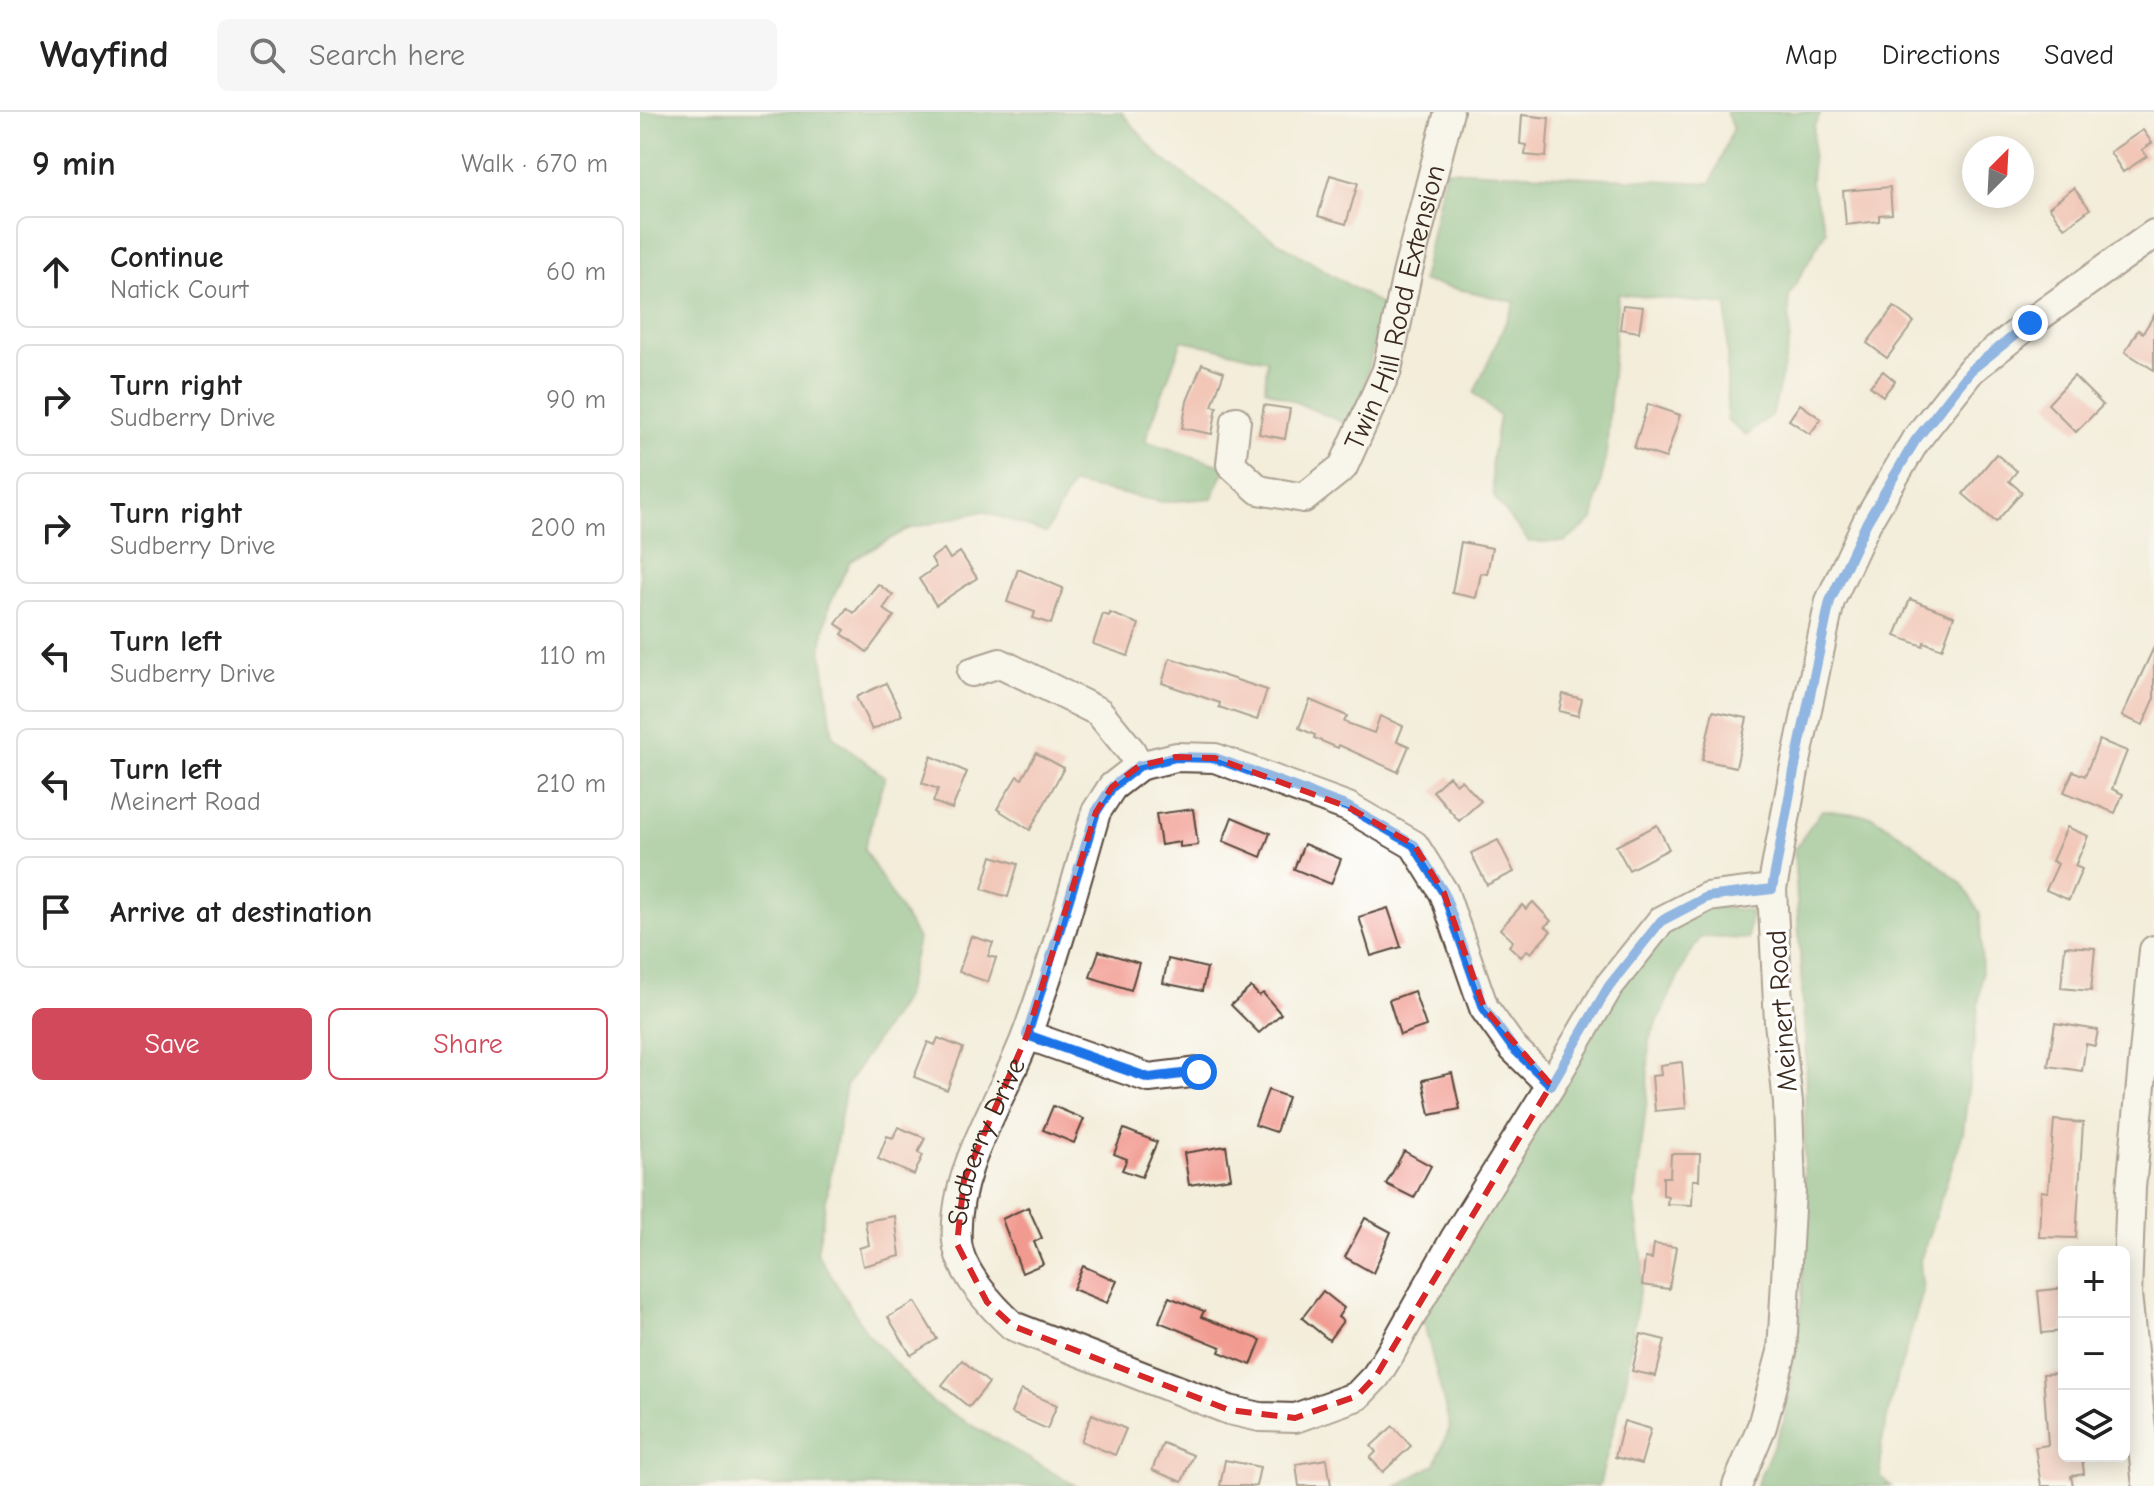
<!DOCTYPE html>
<html lang="en">
<head>
<meta charset="utf-8">
<style>
  body { margin:0; font-family:"Comic Neue",sans-serif; background:#f6f6f6; color:#222 }
  .controls { position:absolute; right:24px; bottom:24px; display:grid; overflow:hidden; border-radius:12px; box-shadow:0 4px 20px #0003 }
  .controls button { width:72px; height:72px; display:grid; place-items:center; padding:0; border:0; border-bottom:2px solid #e0e0e0; background:#fff; color:#222; font:40px sans-serif }
  .compass { position:absolute; left:1322px; top:24px; width:72px; height:72px; border-radius:50%; background:#fff; box-shadow:0 4px 20px #0003; rotate:24deg }
  .stop { position:absolute; width:24px; height:24px; margin:-18px; border:6px solid #1a73e8; border-radius:50%; background:#fff }
  .stop.end { background:#1a73e8; border-color:#fff; box-shadow:0 2px 8px #0008 }
  .list { margin:0; padding:0; list-style:none }
  h2 { display:flex; justify-content:space-between; align-items:center; height:104px; margin:0; padding:0 32px; font-size:34px }
  h2 small { font-size:26px; font-weight:400; color:#767676 }
  .list li { display:grid; grid-template-columns:52px 1fr auto; gap:24px; align-items:center; box-sizing:border-box; height:112px; margin:0 16px 16px; padding:0 16px; border:2px solid #e0e0e0; border-radius:12px }
  .list b { display:block; font-size:30px; white-space:nowrap }
  .list p { margin:0; font-size:26px; white-space:nowrap; color:#767676 }
  .list em { font-size:26px; font-style:normal; color:#767676 }
  .actions { display:flex; gap:16px; padding:24px 32px }
  .actions a { flex:1; padding:18px 0; border:2px solid #d1495b; border-radius:12px; text-align:center; font-size:28px; color:#d1495b }
  .actions .main { background:#d1495b; color:#fff }
  .icon { flex:none; width:44px; height:44px; fill:none; stroke:currentColor; stroke-width:2; stroke-linecap:round; stroke-linejoin:round }
  .map { position:relative; flex:none; width:1514px; height:1374px; overflow:hidden }
  header { display:flex; align-items:center; gap:48px; box-sizing:border-box; height:112px; padding:0 40px; background:#fff; border-bottom:2px solid #e0e0e0 }
  header strong { font-size:38px }
  nav { display:flex; gap:44px; margin-inline-start:auto; font-size:28px }
  .search { width:560px; height:72px; background:#f6f6f6; display:flex; align-items:center; gap:20px; box-sizing:border-box; padding:0 28px; border-radius:12px; color:#767676; font-size:30px }
  main { display:flex }
  aside { flex:1; background:#fff }
  .map>svg:first-child { display:block }
  .forest { fill:#6db276; stroke:#546e4a; stroke-width:2 }
  .building { fill:#f19a8f }
  .lines { fill:none; stroke-linecap:round; stroke-linejoin:round }
  .minor-casing { stroke:#57473a; stroke-width:32 }
  .minor { stroke:#fff; stroke-width:28 }
  .route { stroke:#1a73e8; stroke-width:10 }
  .marked { fill:none; stroke:#d62828; stroke-width:6; stroke-dasharray:16 10; stroke-linejoin:round }
  .labels { text-anchor:middle; stroke-width:6; stroke-linejoin:round; paint-order:stroke }
  .street-label { font-size:28px; fill:#3b2a1e; stroke:#fff }
</style>
</head>
<body>
<header>
<strong>Wayfind</strong>
<div class="search"><svg class="icon" aria-label="search" viewBox="0 0 24 24"><circle cx="10" cy="10" r="6"/><path d="M15 15l6 6"/></svg>Search here</div>
<nav><a>Map</a><a>Directions</a><a>Saved</a></nav>
</header>
<main>
<aside>
<h2>9 min<small>Walk · 670 m</small></h2>
<ul class="list">
<li><svg class="icon" aria-label="ahead" viewBox="0 0 24 24"><path d="M12 20V5M6 11l6-6 6 6"/></svg><div><b>Continue</b><p>Natick Court</p></div><em>60 m</em></li>
<li><svg class="icon" aria-label="right" viewBox="0 0 24 24"><path d="M7 20v-9h11M14 6l5 5-5 5"/></svg><div><b>Turn right</b><p>Sudberry Drive</p></div><em>90 m</em></li>
<li><svg class="icon" aria-label="right" viewBox="0 0 24 24"><path d="M7 20v-9h11M14 6l5 5-5 5"/></svg><div><b>Turn right</b><p>Sudberry Drive</p></div><em>200 m</em></li>
<li><svg class="icon" aria-label="left" viewBox="0 0 24 24"><path d="M17 20v-9H6M10 6l-5 5 5 5"/></svg><div><b>Turn left</b><p>Sudberry Drive</p></div><em>110 m</em></li>
<li><svg class="icon" aria-label="left" viewBox="0 0 24 24"><path d="M17 20v-9H6M10 6l-5 5 5 5"/></svg><div><b>Turn left</b><p>Meinert Road</p></div><em>210 m</em></li>
<li><svg class="icon" aria-label="arrive" viewBox="0 0 24 24"><path d="M6 21V4h12l-3 4 3 4H6"/></svg><div><b>Arrive at destination</b></div></li>
</ul>
<div class="actions"><a class="main">Save</a><a>Share</a></div>
</aside>
<div class="map">
<svg width="1514" height="1374" viewBox="0 0 1514 1374">
  <rect width="100%" height="100%" fill="#fff"/>
  <filter id="ink" filterUnits="userSpaceOnUse"><feTurbulence type="fractalNoise" baseFrequency=".0125" numOctaves="2"/><feDisplacementMap in="SourceGraphic" scale="16" xChannelSelector="R" yChannelSelector="G"/><feConvolveMatrix kernelMatrix="1 2 1 2 8 2 1 2 1" color-interpolation-filters="sRGB"/></filter>
  <filter id="wash" filterUnits="userSpaceOnUse"><feTurbulence type="fractalNoise" baseFrequency=".006" numOctaves="4" result="noise"/><feDisplacementMap in="SourceGraphic" scale="32" xChannelSelector="R" yChannelSelector="G"/><feGaussianBlur stdDeviation="1.8" result="paint"/><feColorMatrix in="noise" values="0 0 0 0 0 0 0 0 0 0 0 0 0 0 0 0 0 1.4 0 .05"/><feComposite in="paint" operator="in"/></filter>
  <g filter="url(#wash)">
    <rect width="100%" height="100%" fill="#f3edda"/>
    <g class="forest">
      <path d="M0,0H481L519,44L622,120L743,194L714,315L625,277L627,248L542,228L505,329L586,355L572,386L523,390L432,372L406,421L343,399L268,417L210,449L189,494L181,535L193,624L245,665L224,737L278,827L265,885L206,974L177,1141L227,1221L292,1290L436,1374H0Z"/>
      <path d="M1086,0H1181L1174,14L1171,72L1186,119L1149,184L1150,227L1133,301L1106,324L1087,308V193L978,182L966,344L953,408L925,430H889L854,385L851,353L859,304L834,281L875,190L782,169L805,58L1071,71L1093,16Z"/>
      <path d="M1182,698L1232,704L1277,734L1322,772L1340,801L1342,862L1323,1021L1280,1149L1283,1180L1251,1287L1241,1335V1365L1251,1374H1116L1144,1309L1162,1186L1166,944L1154,738Z"/>
      <path d="M1070,794L1111,799L1108,827L1061,825L1046,848L1009,928L1007,986L995,1093L1003,1152L986,1270L959,1374H756L795,1352L810,1315L783,1207L980,875L1031,811Z"/>
    </g>
    <g id="blocks">
      <g class="building">
        <path d="M882,3L909,6L906,45L885,43L886,33L880,32Z"/>
        <path d="M1503,18L1512,31L1502,38L1507,44L1483,60L1470,40Z"/>
        <path d="M690,63L718,71L706,112L678,104Z"/>
        <path d="M1250,75L1252,102L1239,103V109L1206,113L1203,79Z"/>
        <path d="M1434,76L1450,97L1425,116L1409,95Z"/>
        <path d="M983,193L1003,195L999,220L980,217Z"/>
        <path d="M1254,195L1274,210L1247,246L1227,231Z"/>
        <path d="M1514,203V258L1485,240L1498,218L1503,221Z"/>
        <path d="M562,252L584,260L572,294L577,295L572,322L542,316L547,289Z"/>
        <path d="M1243,259L1255,269L1243,284L1230,274Z"/>
        <path d="M1434,264L1463,293L1436,320L1408,292Z"/>
        <path d="M1008,292L1040,303L1026,346L994,336Z"/>
        <path d="M1160,292L1181,307L1170,322L1149,308Z"/>
        <path d="M624,293L650,297L645,327L619,322Z"/>
        <path d="M1356,342L1377,359L1369,369L1382,380L1356,410L1323,382Z"/>
        <path d="M821,430L852,436L847,462L841,461L836,486L812,481Z"/>
        <path d="M304,437L310,447L320,440L337,466L296,493L279,467L296,455L291,446Z"/>
        <path d="M378,457L423,476L411,512L393,506L395,500L367,490Z"/>
        <path d="M238,472L253,483L243,497L254,504L227,540L202,522L205,518L196,512L207,496L214,501Z"/>
        <path d="M1270,487L1314,504L1302,537L1284,530L1283,534L1255,524Z"/>
        <path d="M470,501L499,512L488,544L453,532L463,502L469,504Z"/>
        <path d="M1514,535V588L1503,613L1482,604Z"/>
        <path d="M530,546L627,578L617,608L579,595L580,591L522,571Z"/>
        <path d="M246,571L262,603L232,618L216,585Z"/>
        <path d="M923,582L942,587L938,604L919,599Z"/>
        <path d="M670,588L707,604L704,610L734,621L740,604L763,614L757,629L769,634L758,660L699,633L698,636L674,626L675,623L659,616Z"/>
        <path d="M1073,599L1107,606L1096,655L1062,648Z"/>
        <path d="M1459,628L1487,639L1472,677L1483,682L1475,701L1424,680L1433,659L1445,664Z"/>
        <path d="M396,641L424,656L390,718L357,697L377,664L382,667Z"/>
        <path d="M291,644L327,660L312,697L293,690L298,677L282,671Z"/>
        <path d="M809,664L816,672L821,668L841,689L819,709L793,679Z"/>
        <path d="M553,697L558,733L540,735V730L521,733L516,702Z"/>
        <path d="M592,705L630,721L621,745L583,729Z"/>
        <path d="M1017,713L1029,737L989,758L976,734Z"/>
        <path d="M1427,715L1448,724L1435,754L1442,757L1429,788L1406,778L1418,752L1412,749Z"/>
        <path d="M858,728L874,760L847,773L831,741Z"/>
        <path d="M664,732L701,747L691,772L654,757Z"/>
        <path d="M352,744L378,752L368,785L342,777Z"/>
        <path d="M893,790L911,809L905,814L911,819L891,841L887,838L881,845L869,834L873,829L860,817L882,793L886,797Z"/>
        <path d="M748,796L761,835L731,844L719,805Z"/>
        <path d="M331,824L353,831L348,844L356,846L348,870L319,860Z"/>
        <path d="M1425,834L1455,836L1451,879L1421,876Z"/>
        <path d="M459,839L499,851L491,878L450,865Z"/>
        <path d="M528,847L567,856L562,879L523,871Z"/>
        <path d="M611,875L619,884L623,881L641,902L619,921L591,893Z"/>
        <path d="M774,879L786,914L760,923L749,888Z"/>
        <path d="M1415,911L1458,918L1455,934L1446,932L1442,959L1408,954Z"/>
        <path d="M298,926L323,936L307,978L274,965L288,930L295,933Z"/>
        <path d="M1042,950L1046,996L1015,999L1012,964L1021,963L1020,953Z"/>
        <path d="M812,961L820,997L790,1003L783,968Z"/>
        <path d="M628,978L648,985L636,1020L615,1013Z"/>
        <path d="M413,994L444,1007L434,1031L403,1018Z"/>
        <path d="M1414,1008L1443,1011L1436,1126L1399,1125L1401,1079L1408,1080Z"/>
        <path d="M258,1015L285,1026L278,1041L283,1043L274,1063L238,1047L247,1024L253,1026Z"/>
        <path d="M484,1017L517,1030L502,1065L482,1058L487,1047L474,1042Z"/>
        <path d="M586,1034L591,1066L549,1073L544,1041Z"/>
        <path d="M764,1039L791,1054L774,1086L746,1072Z"/>
        <path d="M1031,1042H1060L1059,1068H1053L1052,1093L1027,1092L1028,1084L1023,1083V1065H1030Z"/>
        <path d="M388,1095L402,1126L394,1130L403,1152L382,1161L362,1107Z"/>
        <path d="M255,1104L260,1144L223,1154L219,1136L229,1133L225,1109Z"/>
        <path d="M725,1106L751,1120L733,1161L705,1145Z"/>
        <path d="M1014,1132L1036,1135L1029,1177L1002,1173L1005,1146L1012,1147Z"/>
        <path d="M443,1154L477,1169L467,1191L433,1177Z"/>
        <path d="M1424,1176V1219L1402,1221L1398,1179Z"/>
        <path d="M683,1179L704,1196L698,1205L703,1209L689,1228L662,1206Z"/>
        <path d="M529,1185L564,1199L561,1205L621,1228L611,1253L579,1240L581,1235L519,1210Z"/>
        <path d="M275,1190L297,1227L271,1243L248,1205Z"/>
        <path d="M1001,1222L1025,1228L1016,1264L992,1259Z"/>
        <path d="M322,1248L349,1271L329,1295L302,1273Z"/>
        <path d="M1424,1261V1344H1442L1444,1362L1431,1364L1433,1374H1401L1395,1335L1408,1333L1403,1262Z"/>
        <path d="M381,1278L417,1293L407,1317L371,1301Z"/>
        <path d="M452,1302L486,1317L475,1343L441,1329Z"/>
        <path d="M984,1309L1011,1317L1001,1352L975,1345Z"/>
        <path d="M753,1314L771,1334L743,1360L730,1346L736,1340L731,1334Z"/>
        <path d="M523,1331L553,1343L542,1370L512,1358Z"/>
        <path d="M687,1347L691,1374H659L656,1352Z"/>
        <path d="M585,1348L620,1355L616,1374H580Z"/>
      </g>
    </g>
  </g>
  <g filter="url(#ink)">
    <use href="#blocks" fill-opacity="0" stroke="#57473a" stroke-width="2"/>
    <g class="lines">
      <defs>
        <g id="minor">
          <path id="s1" d="M596,309L591,352L619,378L664,386L703,355L747,258L767,162L809,0"/>
          <path d="M332,560L360,551L459,600L491,639L499,654"/>
          <path d="M387,923L509,966L559,960"/>
          <path id="s2" d="M911,973L814,1128L751,1240L736,1264L717,1284L655,1306L620,1305L589,1298L373,1214C352,1195 319,1159 317,1129C312,1058 363,987 387,922C414,849 435,774 456,700L472,675L499,654L536,645L575,646L708,695L774,733L804,781L844,896L873,936L911,973L969,874L1021,809L1067,785L1132,777"/>
          <path d="M1097,1374L1122,1314L1142,1240L1151,1078L1148,991L1139,910L1132,777L1154,659L1190,489L1227,410L1275,329L1331,258L1390,211L1514,122"/>
          <path d="M1507,1374L1487,1182L1491,1076L1514,838"/>
        </g>
      </defs>
      <use href="#minor" class="minor-casing"/>
      <use href="#minor" class="minor"/>
    </g>
  </g>
  <g class="lines" filter="url(#ink)">
    <path class="route" d="M559,960L509,966L387,923L456,700L472,675L499,654L536,645L575,646L708,695L774,733L804,781L844,896L873,936L911,973L969,874L1021,809L1067,785L1132,777L1154,659L1190,489L1227,410L1275,329L1331,258L1390,211"/>
  </g>
  <path d="M0 0H1514V1374H0ZM536,645L575,646L708,695L774,733L804,781L844,896L911,973L736,1264L717,1284L655,1306L589,1298L373,1214L347,1190L317,1132L324,1068L387,923L456,700L472,675L499,654Z" fill="#f3edda" fill-opacity=".55" fill-rule="evenodd"/>
  <path class="marked" d="M536,645L575,646L708,695L774,733L804,781L844,896L911,973L736,1264L717,1284L655,1306L589,1298L373,1214L347,1190L317,1132L324,1068L387,923L456,700L472,675L499,654Z"/>
  <g class="labels">
    <g class="street-label">
      <text dy="10" stroke="none"><textPath href="#s1" startOffset="346">Twin Hill Road Extension</textPath></text>
      <text transform="translate(1141 899) rotate(-94)" y="10">Meinert Road</text>
      <text dy="10" stroke="none"><textPath href="#s2" startOffset="940">Sudberry Drive</textPath></text>
    </g>
  </g>
</svg>
<div class="controls">
<button>+</button>
<button>−</button>
<button><svg class="icon" aria-label="layers" viewBox="0 0 24 24"><path d="M12 4l9 5-9 5-9-5zM3 14l9 5 9-5"/></svg></button>
</div>
<svg class="compass" viewBox="-18 -18 36 36"><path d="M0-13l5 13h-10z" fill="#e53935"/><path d="M0 13l5-13h-10z" fill="#767676"/></svg>
<div class="stop" style="left:559px;top:960px"></div>
<div class="stop end" style="left:1390px;top:211px"></div>
</div>
</main>
</body>
</html>
